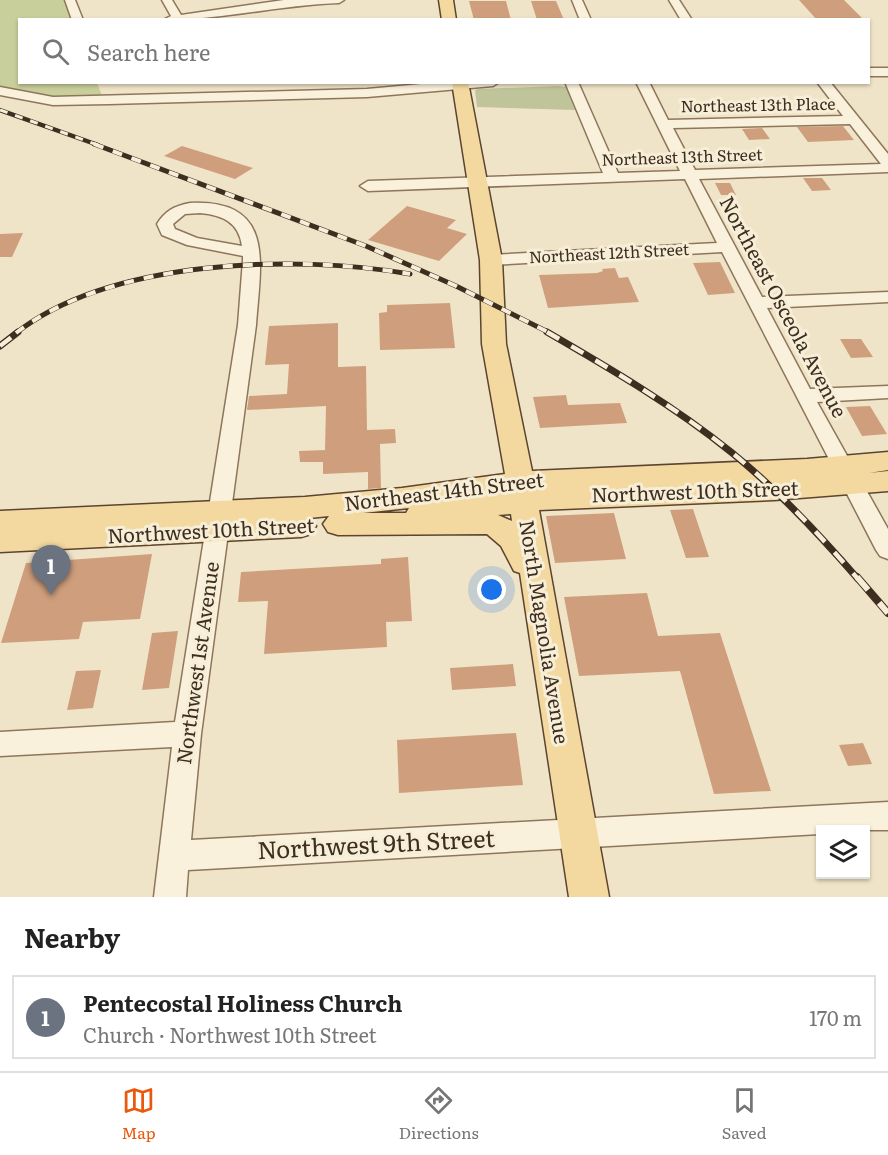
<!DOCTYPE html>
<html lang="en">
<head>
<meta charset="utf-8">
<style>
  body { margin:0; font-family:Literata,serif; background:#f6f6f6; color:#222 }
  .controls { position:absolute; right:18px; bottom:18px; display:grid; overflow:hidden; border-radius:0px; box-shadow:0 2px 4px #0004 }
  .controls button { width:54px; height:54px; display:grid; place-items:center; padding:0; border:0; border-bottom:2px solid #e0e0e0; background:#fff; color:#222; font:30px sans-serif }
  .you { position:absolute; left:492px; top:590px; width:21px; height:21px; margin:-15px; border:4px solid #fff; border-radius:50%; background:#1a73e8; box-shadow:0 0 0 9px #1a73e833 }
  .badge { display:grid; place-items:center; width:39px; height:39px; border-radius:50%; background:#ea580c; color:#fff; font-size:20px; font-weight:700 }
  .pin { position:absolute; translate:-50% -50px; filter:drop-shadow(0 2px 3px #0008) }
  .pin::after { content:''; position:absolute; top:32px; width:21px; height:18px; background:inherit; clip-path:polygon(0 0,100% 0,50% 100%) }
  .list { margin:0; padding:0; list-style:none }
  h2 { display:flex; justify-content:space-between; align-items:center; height:78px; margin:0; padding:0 24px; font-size:26px }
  h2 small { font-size:20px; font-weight:400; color:#767676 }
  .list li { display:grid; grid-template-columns:39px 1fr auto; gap:18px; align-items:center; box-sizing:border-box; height:84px; margin:0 12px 12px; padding:0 12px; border:2px solid #e0e0e0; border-radius:0px }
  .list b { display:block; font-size:22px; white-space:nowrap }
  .list p { margin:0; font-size:20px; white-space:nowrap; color:#767676 }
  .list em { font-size:20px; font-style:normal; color:#767676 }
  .icon { flex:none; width:33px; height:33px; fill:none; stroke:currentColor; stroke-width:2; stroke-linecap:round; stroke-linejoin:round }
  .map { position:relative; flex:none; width:888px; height:897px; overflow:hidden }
  .search { position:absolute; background:#fff; box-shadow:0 2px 4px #0004; left:18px; right:18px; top:18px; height:66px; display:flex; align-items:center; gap:15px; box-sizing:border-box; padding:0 21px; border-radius:0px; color:#767676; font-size:22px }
  .sheet { height:174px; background:#fff }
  nav { display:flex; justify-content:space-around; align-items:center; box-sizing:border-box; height:84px; border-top:2px solid #e0e0e0; background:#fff; font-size:16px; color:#767676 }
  nav a { display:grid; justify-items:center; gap:3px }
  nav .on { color:#ea580c }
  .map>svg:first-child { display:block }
  .green { fill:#c9cf9b }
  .cemetery { fill:#bfc49a }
  .building { fill:#cf9f7d }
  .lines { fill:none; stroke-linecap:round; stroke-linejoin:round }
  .minor-casing { stroke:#8d765c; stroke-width:3 }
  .major-casing { stroke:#5b4430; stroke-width:3 }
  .minor { fill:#faf1dc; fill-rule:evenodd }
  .major { fill:#f3d9a0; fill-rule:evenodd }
  .rail-far3-casing { stroke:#3d2e20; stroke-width:4.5 }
  .rail-far2-casing { stroke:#3d2e20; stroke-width:5 }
  .rail-far1-casing { stroke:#3d2e20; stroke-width:7 }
  .rail-casing { stroke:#3d2e20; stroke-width:8 }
  .rail-far3 { stroke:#f7eed8; stroke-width:3; stroke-dasharray:8; stroke-linecap:butt }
  .rail-far2 { stroke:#f7eed8; stroke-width:4; stroke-dasharray:10; stroke-linecap:butt }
  .rail-far1 { stroke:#f7eed8; stroke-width:4.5; stroke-dasharray:14; stroke-linecap:butt }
  .rail { stroke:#f7eed8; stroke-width:6; stroke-dasharray:17; stroke-linecap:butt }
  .labels { text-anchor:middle; stroke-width:6; stroke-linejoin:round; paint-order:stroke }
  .far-street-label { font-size:16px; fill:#3d2e20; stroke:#f7eed8 }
  .street-label { font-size:20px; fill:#3d2e20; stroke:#f7eed8 }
  .near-street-label { font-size:24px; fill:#3d2e20; stroke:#f7eed8 }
</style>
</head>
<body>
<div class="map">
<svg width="888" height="897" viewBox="0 0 888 897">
  <rect width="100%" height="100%" fill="#f0e4c8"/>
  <path class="green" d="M0,0H65L73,19L20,20V82L97,83L103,98H55L0,88Z"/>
  <path class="cemetery" d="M558,86L566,87L575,110L477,107L475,90L478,89Z"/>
  <g class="building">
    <path d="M799,0H844L864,20H817Z"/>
    <path d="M469,1H506L511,20H474Z"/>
    <path d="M531,1H556L564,20H537Z"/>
    <path d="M843,126L854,140L808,142L797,127Z"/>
    <path d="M762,128L770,139L749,140L742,129Z"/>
    <path d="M182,146L253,168L235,179L164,156Z"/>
    <path d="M803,178H822L831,190L812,191Z"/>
    <path d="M715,183H730L736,195H721Z"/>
    <path d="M407,206L456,220L447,228L467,234L439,261L368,240Z"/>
    <path d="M23,233L12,257H0V234Z"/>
    <path d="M720,262L735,293L708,295L693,263Z"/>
    <path d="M615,268L619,278L628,277L639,302L548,308L539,275L597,273L603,271L602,269Z"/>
    <path d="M450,303L455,348L380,350L379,313L387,312V305Z"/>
    <path d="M338,323V367L366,366L367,430L395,429L396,443L380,444L381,488L368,489V472L323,474V462H300L299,451L325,450L326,406L247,410L249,396L287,394L289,364L265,365L269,326Z"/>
    <path d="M840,339H861L873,357L851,358Z"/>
    <path d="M566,395L568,405L620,403L627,423L540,428L533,397Z"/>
    <path d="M870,406L887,434L862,436L846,407Z"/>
    <path d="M693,509L709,557L686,558L670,510Z"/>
    <path d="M614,513L626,559L555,563L546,516Z"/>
    <path d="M152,554L140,619L83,622L79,639L1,643L26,563Z"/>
    <path d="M408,557L412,621L386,622L387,647L264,654L268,601L238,602L241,572L381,564V559Z"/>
    <path d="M647,593L658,636L720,633L771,791L714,794L680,671L579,676L564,597Z"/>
    <path d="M178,631L169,688L142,690L152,633Z"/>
    <path d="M513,664L516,686L452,690L450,668Z"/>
    <path d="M101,670L93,708L67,710L76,671Z"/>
    <path d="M516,733L523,785L399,793L397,740Z"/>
    <path d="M863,743L872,764L848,766L839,745Z"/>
  </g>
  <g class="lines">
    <defs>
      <g id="minor">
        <path d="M65,0H75L83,20H72Z"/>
        <path d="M162,0H172L181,15L284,0H344L339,3C280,5 222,20 163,20L171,16Z"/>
        <path d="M572,0H582L591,20H580Z"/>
        <path d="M669,0H679L692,20H681Z"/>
        <rect x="868" y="68" width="20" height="8"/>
        <path d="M443,82H499L493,86L367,97L109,104L53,105L0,95V87L53,97L367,89Z"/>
        <path d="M565,82H578L618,173L680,171L636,82H649L668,120L843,116L817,82H830L888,154V172L699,179L762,297L888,292V302L767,308L810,389L888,386V398L817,402L888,529V559L880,556L876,550L722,252L491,265L483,260L491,255L717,243L685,179L368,191L360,186L368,181L603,173ZM850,124L881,164L695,170L673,128Z"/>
        <path d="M190,203C277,199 260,265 256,325L201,734L191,840L888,802V830H820V834L188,870L186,897H154L172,747L0,756V732L175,722L238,325L243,260V256L187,245L162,235L157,224C165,211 174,206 190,203ZM200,213C222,215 239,222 242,246L197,238L175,229L173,224L185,214Z"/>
      </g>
      <g id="major">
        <path d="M439,0H453L456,20H442Z"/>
        <path d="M452,82H468L502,260L506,344L532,471L807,459L888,452V470L869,473L888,471V491L774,500L539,510L609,897H569L520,573L514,571L501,546L487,534L338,535L328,532L323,524L329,516L309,518L316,526L311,534L301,537L0,552V511L305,497L402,488L505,474L482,344L480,260ZM409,508L406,513H363ZM511,514L512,521L498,515Z"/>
      </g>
    </defs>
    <use href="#minor" class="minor-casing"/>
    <use href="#major" class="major-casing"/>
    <use href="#minor" class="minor"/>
    <use href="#major" class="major"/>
    <defs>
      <path id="rail-far3" d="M0,110L98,145"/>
      <g id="rail-far2">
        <path d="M94,144L366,246L456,286L550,333"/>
        <path d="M16,333C111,259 295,254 410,274"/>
      </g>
      <g id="rail-far1">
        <path d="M547,332C611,369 674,406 731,452C778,490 819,534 858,579"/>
        <path d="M0,346L18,332"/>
      </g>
      <path id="rail" d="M857,577L888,613"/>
    </defs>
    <use href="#rail-far3" class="rail-far3-casing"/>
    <use href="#rail-far2" class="rail-far2-casing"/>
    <use href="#rail-far1" class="rail-far1-casing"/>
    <use href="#rail" class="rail-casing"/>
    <use href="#rail-far3" class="rail-far3"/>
    <use href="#rail-far2" class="rail-far2"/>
    <use href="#rail-far1" class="rail-far1"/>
    <use href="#rail" class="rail"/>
  </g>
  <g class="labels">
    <g class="far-street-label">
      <text transform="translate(758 105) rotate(-1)" y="6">Northeast 13th Place</text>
      <text transform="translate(682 157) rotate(-2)" y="6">Northeast 13th Street</text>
      <text transform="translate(609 253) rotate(-3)" y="6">Northeast 12th Street</text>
    </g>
    <g class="street-label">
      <text transform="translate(783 307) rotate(62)" y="7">Northeast Osceola Avenue</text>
      <text transform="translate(444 492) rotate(-7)" y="7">Northeast 14th Street</text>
      <text transform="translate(695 492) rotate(-2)" y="7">Northwest 10th Street</text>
      <text transform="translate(211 531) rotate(-3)" y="7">Northwest 10th Street</text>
      <text transform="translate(544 632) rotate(81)" y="7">North Magnolia Avenue</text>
      <text transform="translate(198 663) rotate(-82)" y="7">Northwest 1st Avenue</text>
    </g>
    <g class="near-street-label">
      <text transform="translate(376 845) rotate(-3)" y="8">Northwest 9th Street</text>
    </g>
  </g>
</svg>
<div class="controls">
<button><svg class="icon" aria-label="layers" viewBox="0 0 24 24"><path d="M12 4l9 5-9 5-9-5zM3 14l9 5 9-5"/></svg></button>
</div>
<div class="you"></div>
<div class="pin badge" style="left:51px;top:595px;background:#6b7280">1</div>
<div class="search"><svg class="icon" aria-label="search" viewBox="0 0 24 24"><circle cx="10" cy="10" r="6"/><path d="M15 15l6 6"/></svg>Search here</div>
</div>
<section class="sheet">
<h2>Nearby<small></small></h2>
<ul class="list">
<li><span class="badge" style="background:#6b7280">1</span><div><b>Pentecostal Holiness Church</b><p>Church · Northwest 10th Street</p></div><em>170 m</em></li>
</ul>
</section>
<nav>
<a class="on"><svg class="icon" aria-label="map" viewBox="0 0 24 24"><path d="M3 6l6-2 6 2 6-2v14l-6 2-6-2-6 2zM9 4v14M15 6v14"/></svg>Map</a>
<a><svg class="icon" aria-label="directions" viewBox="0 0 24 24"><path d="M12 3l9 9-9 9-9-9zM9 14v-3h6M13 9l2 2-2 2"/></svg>Directions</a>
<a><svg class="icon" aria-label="saved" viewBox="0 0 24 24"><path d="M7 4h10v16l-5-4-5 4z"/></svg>Saved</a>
</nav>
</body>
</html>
